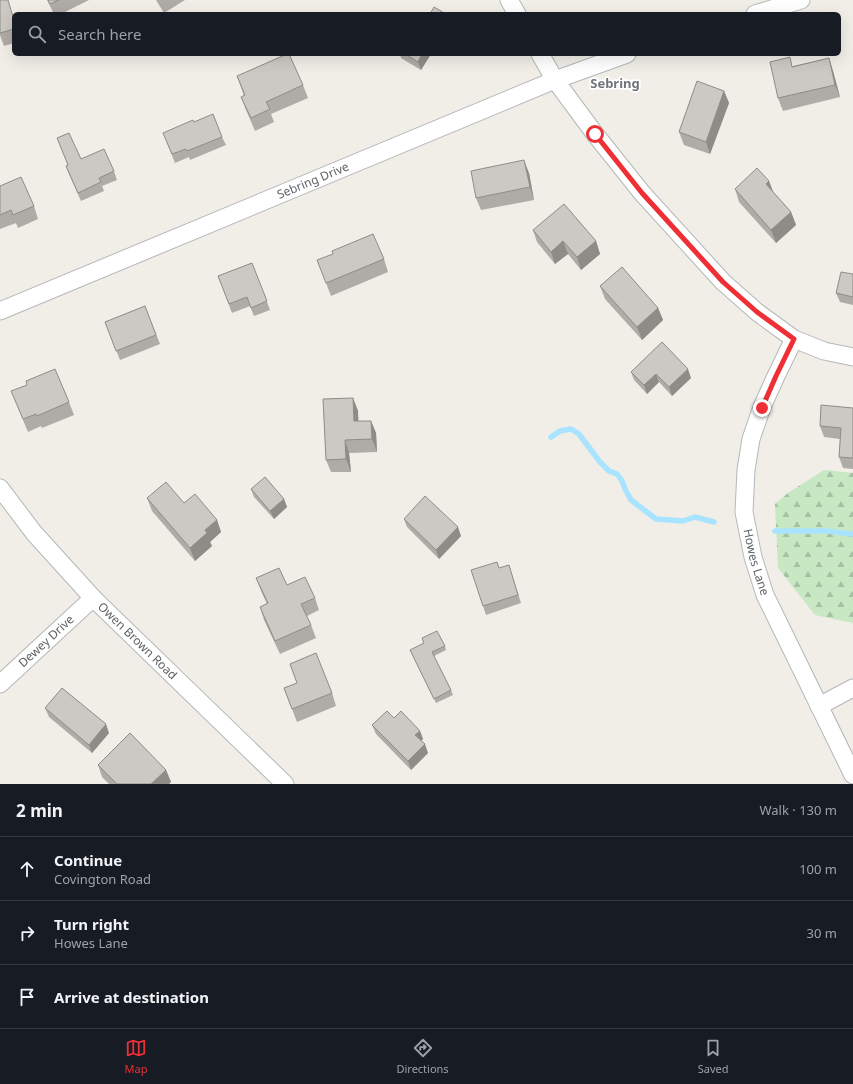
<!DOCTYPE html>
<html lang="en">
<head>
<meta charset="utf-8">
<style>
  body { margin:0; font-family:"Noto Sans",sans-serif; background:#242831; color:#f1f3f6 }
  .stop { position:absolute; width:12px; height:12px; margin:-9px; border:3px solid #ee2f35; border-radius:50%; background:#fff }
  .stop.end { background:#ee2f35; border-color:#fff; box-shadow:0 1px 4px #0008 }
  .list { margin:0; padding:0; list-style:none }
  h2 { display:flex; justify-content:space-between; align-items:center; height:52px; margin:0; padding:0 16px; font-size:17px }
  h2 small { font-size:13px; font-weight:400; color:#9ea1a6 }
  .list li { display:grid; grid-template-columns:26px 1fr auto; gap:12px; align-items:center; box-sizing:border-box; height:64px; padding:0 16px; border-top:1px solid #363941 }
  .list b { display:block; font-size:15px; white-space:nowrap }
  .list p { margin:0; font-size:13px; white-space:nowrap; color:#9ea1a6 }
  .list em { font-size:13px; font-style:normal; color:#9ea1a6 }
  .icon { flex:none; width:22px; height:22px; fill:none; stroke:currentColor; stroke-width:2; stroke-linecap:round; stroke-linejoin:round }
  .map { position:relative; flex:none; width:853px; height:784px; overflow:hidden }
  .search { position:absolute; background:#171b24; box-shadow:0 4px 16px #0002; left:12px; right:12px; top:12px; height:44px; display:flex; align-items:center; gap:10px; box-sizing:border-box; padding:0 14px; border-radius:6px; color:#9ea1a6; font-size:15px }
  .sheet { height:244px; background:#171b24 }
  nav { display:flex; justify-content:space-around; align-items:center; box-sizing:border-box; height:56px; border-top:1px solid #363941; background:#171b24; font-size:11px; color:#9ea1a6 }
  nav a { display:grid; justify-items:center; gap:2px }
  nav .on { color:#ee2f35 }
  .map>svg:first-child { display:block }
  .forest { fill:url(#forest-firs) }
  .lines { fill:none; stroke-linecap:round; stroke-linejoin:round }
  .stream { stroke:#a8e3ff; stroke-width:5.5 }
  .minor-casing { stroke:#b4b8bb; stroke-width:19 }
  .minor { stroke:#fff; stroke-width:17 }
  .wall { fill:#afaca8 }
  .shaded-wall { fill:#8f8c88 }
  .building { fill:#ccc8c3; stroke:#8f8c88 }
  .route { stroke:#ee2f35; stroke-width:5 }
  .labels { text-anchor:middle; stroke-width:3.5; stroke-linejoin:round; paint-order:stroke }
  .street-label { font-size:12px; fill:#5e6367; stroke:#fff }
  .neighbourhood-label { font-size:13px; font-weight:bold; fill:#6f7579; stroke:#fff }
</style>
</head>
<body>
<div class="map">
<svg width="853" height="784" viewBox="0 0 853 784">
  <defs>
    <pattern id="forest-firs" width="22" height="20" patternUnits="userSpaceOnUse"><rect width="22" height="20" fill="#c7e8c3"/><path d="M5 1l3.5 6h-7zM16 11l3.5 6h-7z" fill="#a5c0a2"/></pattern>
  </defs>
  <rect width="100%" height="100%" fill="#f1ede7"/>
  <path class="forest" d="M824,470L853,473V623L815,615L778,568L775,504L788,493Z"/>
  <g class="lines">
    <g class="stream">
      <path d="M551,437L560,431L571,429L579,434L600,462L609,471L617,474L622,481L626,491L631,500L656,519L683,521L695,517L714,522"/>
      <path d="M775,531H826L853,534"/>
    </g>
    <defs>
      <g id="minor">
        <path d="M509,0L517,14"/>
        <path d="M755,14L801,0"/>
        <path d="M540,54L555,80L595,134L642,193L723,282L757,312L794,339L824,351L853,357"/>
        <path id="s1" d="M0,311L555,80L627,54"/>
        <path id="s2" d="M794,339L776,376L762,407L751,439L746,470L744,512L753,557L765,595L853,775"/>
        <path id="s3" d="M0,488L34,533L93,598L285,784"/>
        <path id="s4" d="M0,684L93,598"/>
        <path d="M819,706L853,688"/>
      </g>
    </defs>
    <use href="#minor" class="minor-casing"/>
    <use href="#minor" class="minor"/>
  </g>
  <g class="wall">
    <path d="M0,0L14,18V43L4,46L0,35Z"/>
    <path d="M47,0H89L61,14H54Z"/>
    <path d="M156,0H185L164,13Z"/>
    <path d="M400,54H431L421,70L401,58Z"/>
    <path d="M829,58L833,71L840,97L783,111L778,98L793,66Z"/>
    <path d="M237,76L303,85L308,98L271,114L274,122L255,131L246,110L241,97L244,96Z"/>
    <path d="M724,91L729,103L710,154L684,145L679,132Z"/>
    <path d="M194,122L222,137L226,145L190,160L189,157L175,163L163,133Z"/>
    <path d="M57,138L81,159L114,171L117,180L102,186L104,191L81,201L69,174L66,166L68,165Z"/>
    <path d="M529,173L534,200L481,210L476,198Z"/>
    <path d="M769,181L772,191L791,212L796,225L776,243L739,202L735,189Z"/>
    <path d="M0,186L34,206L38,219L18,228L16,223L0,229Z"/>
    <path d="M533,230L596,241L600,254L581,270L568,254L555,264L537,242Z"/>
    <path d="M384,259L388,272L331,296L317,260Z"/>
    <path d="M252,263L270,310L254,316L250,306L232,313L218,276Z"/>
    <path d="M853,274V305L840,302L836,293Z"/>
    <path d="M600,286L658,308L663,320L642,340L605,299Z"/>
    <path d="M145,306L160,344L120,360L105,322Z"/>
    <path d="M631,372L691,378L672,396L659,382L647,394L634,380Z"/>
    <path d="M11,391L69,402L74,415L42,428L41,426L28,432Z"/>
    <path d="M353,398L358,411V421H371L376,433L377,452L349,453L351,472H331L326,460Z"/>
    <path d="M853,408V469L843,468L839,457L840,439L824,437L820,426Z"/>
    <path d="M251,489L284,499L287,507L274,519L254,497Z"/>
    <path d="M147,498L184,503L217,520L221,532L210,542L212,546L195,561L152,511Z"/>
    <path d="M404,519L461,536L439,559L407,527Z"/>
    <path d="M509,565L521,603L486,615L483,606L499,568Z"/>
    <path d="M256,578L287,585L315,598L319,610L307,616L311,625L316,638L280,654L264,620L260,607L267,604L261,591Z"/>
    <path d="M422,638L445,646L446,650L434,656L451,690L453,695L436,703L410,650L424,644Z"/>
    <path d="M290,664L332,693L336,706L297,722L284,688L297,683Z"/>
    <path d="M45,708L109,733L92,753L49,717Z"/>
    <path d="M394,718L420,731L423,739L421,741L428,753L411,770L376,734L372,725Z"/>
    <path d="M98,765L166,770L171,782L169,784H109L102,777Z"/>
  </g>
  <g class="shaded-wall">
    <path d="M422,54H431L421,70L418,62Z"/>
    <path d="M829,58L833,71L840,97L835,85Z"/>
    <path d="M724,91L729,103L710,154L706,142Z"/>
    <path d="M524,160L529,173L534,200L530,187Z"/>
    <path d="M769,181L774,194L766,184Z"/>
    <path d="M791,212L796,225L776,243L771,230Z"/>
    <path d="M563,241L568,254L555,264L551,252Z"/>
    <path d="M596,241L600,254L581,270L577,257Z"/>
    <path d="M658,308L663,320L642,340L637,327Z"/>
    <path d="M688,369L691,378L672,396L669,387Z"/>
    <path d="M656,374L659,382L647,394L644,385Z"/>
    <path d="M353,398L358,411L359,434L354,421Z"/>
    <path d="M371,421L376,433L377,452L372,439Z"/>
    <path d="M345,440L349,453L351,472L346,459Z"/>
    <path d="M284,499L287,507L274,519L270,511Z"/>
    <path d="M217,520L221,532L210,542L212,546L195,561L190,548L205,530Z"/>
    <path d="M458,527L461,536L439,559L436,550Z"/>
    <path d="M106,724L109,733L92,753L89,745Z"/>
    <path d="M420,731L423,739L418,744L415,735Z"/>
    <path d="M425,744L428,753L411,770L408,761Z"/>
    <path d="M166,770L171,782L169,784H151Z"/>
  </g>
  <g class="building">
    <path d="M0,0H8L14,20V29L0,33Z"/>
    <path d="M48,0H59L50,4Z"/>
    <path d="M434,7L446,14H430Z"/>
    <path d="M287,54H289L303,85L266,102L270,109L251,118L241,97L245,95L237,76Z"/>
    <path d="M405,54H422L418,62Z"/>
    <path d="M790,57L792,67L829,58L835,85L778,98L770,62Z"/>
    <path d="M697,81L724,91L706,142L679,132Z"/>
    <path d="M213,114L222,137L187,151L186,149L172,154L163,133L193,120L194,122Z"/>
    <path d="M69,133L81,159L104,149L114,171L99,178L101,182L78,193L66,166L68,165L57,138Z"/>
    <path d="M524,160L530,187L476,198L471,171Z"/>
    <path d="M757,168L769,181L766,184L791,212L771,230L735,189Z"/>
    <path d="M21,177L34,206L13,215L11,210L0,215V186Z"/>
    <path d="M564,204L596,241L577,257L563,241L551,252L533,230Z"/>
    <path d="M373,234L384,259L326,283L317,260L333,254L332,251Z"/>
    <path d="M252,263L267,301L251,308L247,297L229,304L218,276Z"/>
    <path d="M622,267L658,308L637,327L600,286Z"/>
    <path d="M841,272L853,274V297L836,293Z"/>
    <path d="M145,306L156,335L116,351L105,322Z"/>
    <path d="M662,342L688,369L669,387L656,374L644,385L631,372Z"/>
    <path d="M55,369L69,402L37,416L36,414L23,419L11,391L27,385L26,381Z"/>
    <path d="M353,398L354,421H371L372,439L345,440L346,459L326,460L323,399Z"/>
    <path d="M821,405L853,408V458L839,457L841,428L820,426Z"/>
    <path d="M265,477L284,499L270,511L251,489Z"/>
    <path d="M166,482L184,503L195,494L217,520L205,530L207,533L190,548L147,498Z"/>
    <path d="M425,496L458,527L436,550L404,519Z"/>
    <path d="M497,562L499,568L509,565L518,595L483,606L471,570Z"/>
    <path d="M279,568L287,585L305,577L315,598L301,604L311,625L275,641L260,607L268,603L256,578Z"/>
    <path d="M437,631L445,646L432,652L451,690L434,699L410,650L424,643L422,638Z"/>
    <path d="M316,653L332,693L292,709L284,688L297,683L290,664Z"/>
    <path d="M62,688L106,724L89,745L45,708Z"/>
    <path d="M387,711L394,718L401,711L420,731L415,735L425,744L408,761L372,725Z"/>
    <path d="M130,733L166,770L151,784H117L98,765Z"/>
  </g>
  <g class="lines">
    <path class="route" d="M595,134L642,193L723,282L757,312L794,339L776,376L762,408"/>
  </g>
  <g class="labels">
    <g class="street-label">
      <text dy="4" stroke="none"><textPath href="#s1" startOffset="339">Sebring Drive</textPath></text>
      <text dy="4" stroke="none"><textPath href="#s2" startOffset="234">Howes Lane</textPath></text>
      <text dy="4" stroke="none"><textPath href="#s4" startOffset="63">Dewey Drive</textPath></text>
      <text dy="4" stroke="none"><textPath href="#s3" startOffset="206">Owen Brown Road</textPath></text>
    </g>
    <g class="neighbourhood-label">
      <text x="615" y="88">Sebring</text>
    </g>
  </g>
</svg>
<div class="stop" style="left:595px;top:134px"></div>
<div class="stop end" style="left:762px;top:408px"></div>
<div class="search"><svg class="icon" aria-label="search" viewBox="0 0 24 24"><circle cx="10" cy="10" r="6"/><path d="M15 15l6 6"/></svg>Search here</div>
</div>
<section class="sheet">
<h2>2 min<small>Walk · 130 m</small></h2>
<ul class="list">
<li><svg class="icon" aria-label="ahead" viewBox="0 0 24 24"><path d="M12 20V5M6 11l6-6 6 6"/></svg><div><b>Continue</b><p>Covington Road</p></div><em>100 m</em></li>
<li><svg class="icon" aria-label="right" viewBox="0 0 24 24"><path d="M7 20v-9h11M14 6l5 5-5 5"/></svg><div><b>Turn right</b><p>Howes Lane</p></div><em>30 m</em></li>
<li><svg class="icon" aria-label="arrive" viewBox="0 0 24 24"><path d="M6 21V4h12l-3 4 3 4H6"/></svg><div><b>Arrive at destination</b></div></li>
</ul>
</section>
<nav>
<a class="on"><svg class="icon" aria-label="map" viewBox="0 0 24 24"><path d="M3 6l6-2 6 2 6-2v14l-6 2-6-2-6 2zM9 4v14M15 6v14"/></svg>Map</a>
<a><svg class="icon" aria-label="directions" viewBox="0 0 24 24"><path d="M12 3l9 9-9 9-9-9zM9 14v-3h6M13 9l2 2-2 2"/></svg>Directions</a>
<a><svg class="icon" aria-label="saved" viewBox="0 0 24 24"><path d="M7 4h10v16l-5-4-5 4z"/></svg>Saved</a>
</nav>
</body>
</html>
